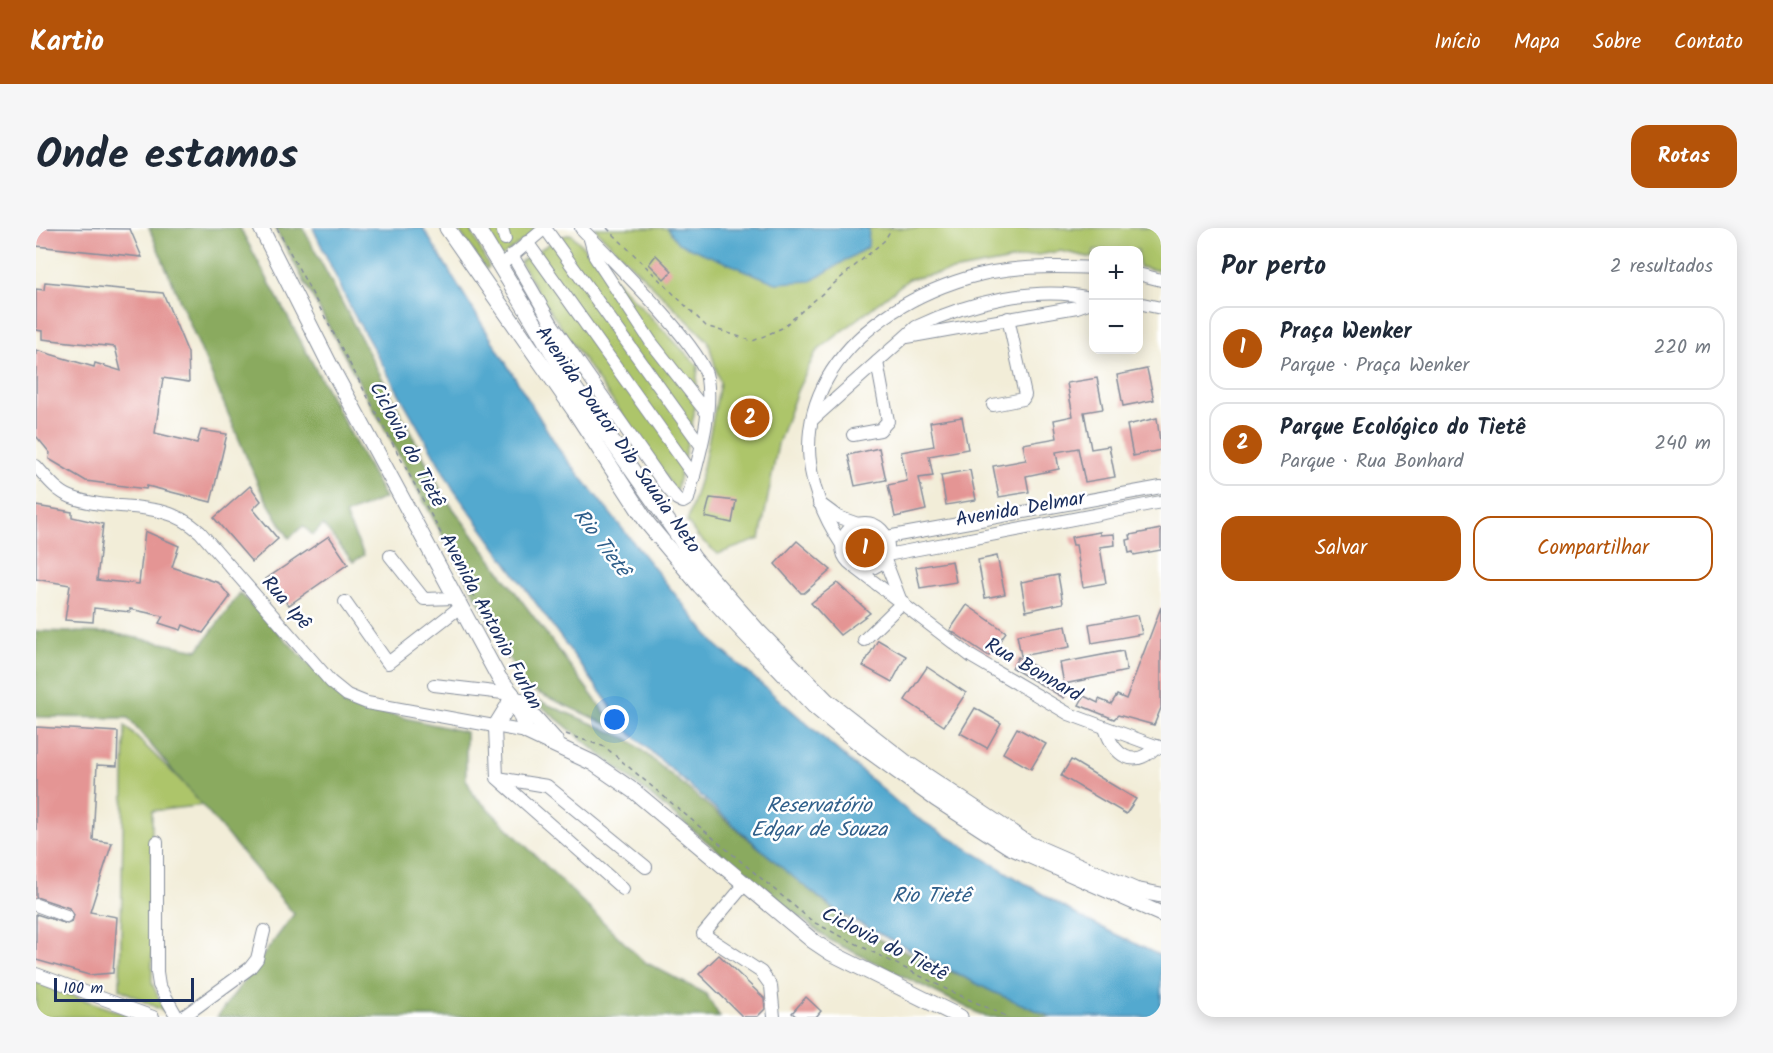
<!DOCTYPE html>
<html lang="pt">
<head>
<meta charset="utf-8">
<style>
  body { margin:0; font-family:Kalam,sans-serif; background:#f6f6f7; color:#1f2937 }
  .controls { position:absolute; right:18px; top:18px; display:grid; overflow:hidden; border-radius:12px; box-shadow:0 3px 15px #0003 }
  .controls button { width:54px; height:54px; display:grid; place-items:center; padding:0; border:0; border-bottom:2px solid #e0e1e3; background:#fff; color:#1f2937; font:30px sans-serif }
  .scale { position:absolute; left:18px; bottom:15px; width:140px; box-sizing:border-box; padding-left:6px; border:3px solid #1b2f5e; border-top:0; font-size:16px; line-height:21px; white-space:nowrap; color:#1b2f5e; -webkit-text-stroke:4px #fff; paint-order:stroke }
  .you { position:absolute; left:579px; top:492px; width:21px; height:21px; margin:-15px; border:4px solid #fff; border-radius:50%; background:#1a73e8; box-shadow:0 0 0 9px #1a73e833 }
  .badge { display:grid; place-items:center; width:39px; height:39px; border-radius:50%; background:#b45309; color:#fff; font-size:20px; font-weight:700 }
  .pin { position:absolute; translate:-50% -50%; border:3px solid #fff; box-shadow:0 2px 6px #0006 }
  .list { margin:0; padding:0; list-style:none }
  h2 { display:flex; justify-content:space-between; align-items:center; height:78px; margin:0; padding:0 24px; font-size:26px }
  h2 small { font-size:20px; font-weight:400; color:#747a83 }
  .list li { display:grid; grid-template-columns:39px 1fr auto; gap:18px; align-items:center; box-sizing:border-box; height:84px; margin:0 12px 12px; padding:0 12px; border:2px solid #e0e1e3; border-radius:18px }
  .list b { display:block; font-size:22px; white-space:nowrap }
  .list p { margin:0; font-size:20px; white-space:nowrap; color:#747a83 }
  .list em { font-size:20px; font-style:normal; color:#747a83 }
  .actions { display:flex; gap:12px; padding:18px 24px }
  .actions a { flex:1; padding:14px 0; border:2px solid #b45309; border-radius:18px; text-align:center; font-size:21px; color:#b45309 }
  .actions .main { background:#b45309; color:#fff }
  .map { position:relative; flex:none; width:1125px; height:789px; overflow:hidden; border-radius:18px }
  header { display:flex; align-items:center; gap:36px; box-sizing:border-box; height:84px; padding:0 30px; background:#b45309; color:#fff }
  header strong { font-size:28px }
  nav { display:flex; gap:33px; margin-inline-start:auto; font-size:21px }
  .intro { display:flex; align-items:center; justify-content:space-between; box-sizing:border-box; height:144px; padding:0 36px }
  h1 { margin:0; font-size:42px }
  .button { padding:15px 27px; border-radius:18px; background:#b45309; color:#fff; font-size:21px; font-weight:700 }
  main { display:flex; gap:36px; padding:0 36px }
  aside { flex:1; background:#fff; border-radius:18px; box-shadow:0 3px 15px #0003 }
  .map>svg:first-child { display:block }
  .green { fill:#adc56a; stroke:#647a64; stroke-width:1.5 }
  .forest { fill:#8aaa5e; stroke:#526c5e; stroke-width:1.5 }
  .water { fill:#52a9cf; stroke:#366c96; stroke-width:1.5 }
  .building { fill:#e49594 }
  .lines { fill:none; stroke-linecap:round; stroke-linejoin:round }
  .minor-casing { stroke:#868e9b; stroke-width:14 }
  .major-casing { stroke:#868e9b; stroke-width:17 }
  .path { stroke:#868e9b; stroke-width:1.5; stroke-dasharray:4.5 4.5; stroke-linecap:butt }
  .minor { stroke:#fff; stroke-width:12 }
  .major { stroke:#fff; stroke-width:15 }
  .labels { text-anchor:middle; stroke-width:5; stroke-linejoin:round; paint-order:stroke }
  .street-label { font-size:20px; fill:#1b2f5e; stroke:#fff }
  .water-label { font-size:21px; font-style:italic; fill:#31608b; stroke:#fff }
</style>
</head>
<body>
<header>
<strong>Kartio</strong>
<nav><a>Início</a><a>Mapa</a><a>Sobre</a><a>Contato</a></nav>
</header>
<div class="intro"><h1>Onde estamos</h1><a class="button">Rotas</a></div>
<main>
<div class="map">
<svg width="1125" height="789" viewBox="0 0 1125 789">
  <rect width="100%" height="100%" fill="#fff"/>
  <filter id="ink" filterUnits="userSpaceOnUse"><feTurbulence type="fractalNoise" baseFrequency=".0167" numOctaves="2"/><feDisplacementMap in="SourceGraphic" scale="12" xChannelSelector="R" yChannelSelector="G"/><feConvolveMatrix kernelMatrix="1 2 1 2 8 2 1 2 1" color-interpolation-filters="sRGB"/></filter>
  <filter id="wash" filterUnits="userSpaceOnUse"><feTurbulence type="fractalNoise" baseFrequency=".008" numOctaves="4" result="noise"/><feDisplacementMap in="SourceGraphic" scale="24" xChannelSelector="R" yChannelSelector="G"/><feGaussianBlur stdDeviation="1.35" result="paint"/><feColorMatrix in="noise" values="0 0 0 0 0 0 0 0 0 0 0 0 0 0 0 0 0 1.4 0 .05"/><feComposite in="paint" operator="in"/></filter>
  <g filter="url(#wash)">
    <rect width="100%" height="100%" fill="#f2edd8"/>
    <g class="green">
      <path d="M421,0H434L453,39L450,41Z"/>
      <path d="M445,0H504L464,30Z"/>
      <path d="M558,0H1125V43L1103,39L1102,22H1058L1057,30L1024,23L873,51L780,124L761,163L742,216L724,311L682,326L662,309L651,294L667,240L684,155L672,113Z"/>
      <path d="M535,6L662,138L658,187L640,264L511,79L484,34L524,9Z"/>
      <circle cx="829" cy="318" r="20"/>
      <path d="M89,498L170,577L116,583V755L129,784L84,761Z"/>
      <path d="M0,754L96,789H0Z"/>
    </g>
    <g class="forest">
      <path d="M113,0H204L349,270L309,287L328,327L317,334L287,297L277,307L267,298L253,310L225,263Z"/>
      <path d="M239,0H267L408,268L581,501L489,459Z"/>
      <path d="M204,365L313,477L430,504V551L438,567L607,733L670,766L684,789H181L258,686L92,490L0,489V403L75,405L162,422Z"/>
      <path d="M494,469L592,511L822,702L1017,789H950L795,713L753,681Z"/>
    </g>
    <g class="water">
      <path d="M277,0H387L524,223L679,416L876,587L1046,690L1125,728V789H1016L957,764L803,685L751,644L594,505L418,262L316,83Z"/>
      <path d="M631,0H833L832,19L775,53L740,55L642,15Z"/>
    </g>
    <g id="blocks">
      <g class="building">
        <path d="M0,0L94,1L106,29L0,18Z"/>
        <path d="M620,27L636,43L628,51L613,36Z"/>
        <path d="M9,54L127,65L152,125L153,154L127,150L119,205L161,215L165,202L191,206L175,274L111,258L110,261L50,253L13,231L14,225L0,208V122L58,139L59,135L85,143L79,119L6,111V103L0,102V61L8,62Z"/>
        <path d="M1111,141L1118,172L1087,178L1081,147Z"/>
        <path d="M1061,150L1067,181L1048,184L1055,221L1073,218L1079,249L1049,254L1042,220L1020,224L1023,241L990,248L993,264L963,269L957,238L990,232L987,216L1021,210L1018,192L1037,188L1031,155Z"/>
        <path d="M926,189L932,221L893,228L897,248L883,250L890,282L859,289L852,257L871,253L865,224L898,218L894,194Z"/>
        <path d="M1121,190L1125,222L1097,228L1091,197Z"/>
        <path d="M843,220L850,252L819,258L812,227Z"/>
        <path d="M934,242L940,272L910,277L905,247Z"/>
        <path d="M214,258L225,273L217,281L242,311L216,334L178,290Z"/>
        <path d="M674,270L700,273L696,295L669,289Z"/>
        <path d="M0,278L36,284V289L67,296L61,352L103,356L109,303L143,318L136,339L183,355L194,369L167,405L147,397L145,402L123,395L127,388L94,381V384L58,380L57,394L29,392L34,357L0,351Z"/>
        <path d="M1125,301V322L1098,327L1097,324L1093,325L1091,312L1095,311L1094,307Z"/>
        <path d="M1064,304V307L1078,306L1079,317L1064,319L1070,355L1047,359L1040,317H1037L1035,309Z"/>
        <path d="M293,308L312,336L253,377L230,351Z"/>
        <path d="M761,313L795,342L768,365H765L739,336Z"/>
        <path d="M961,328L969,366L949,370L942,332Z"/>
        <path d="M916,333L920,354L884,360L880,339Z"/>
        <path d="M1022,347L1027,375L990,383L985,354Z"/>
        <path d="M801,355L834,385L804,407L775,375Z"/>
        <path d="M931,377L970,404L953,428L914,402Z"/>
        <path d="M1125,379V480L1118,497L1082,487L1078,491L1043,477L1048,468L1062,475L1063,471L1075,476L1081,467L1090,471Z"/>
        <path d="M1102,387L1106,406L1056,415L1053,396Z"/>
        <path d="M1030,398L1034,419L985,428L981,407Z"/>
        <path d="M842,412L870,428L856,454L827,438Z"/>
        <path d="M1087,423L1091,443L1028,456L1024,435Z"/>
        <path d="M982,429L1005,442L1003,445L1033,461L1028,470L976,440Z"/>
        <path d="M891,439L930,465L908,498L869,472Z"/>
        <path d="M939,480L965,495L951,520L924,505Z"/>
        <path d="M0,499L82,504L81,538L61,537L57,612L76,615L54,684L81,689L77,745L53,747L0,732V686L31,696L36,694L38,687L33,680L0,669Z"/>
        <path d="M981,500L1010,516L995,541L967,525Z"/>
        <path d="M1035,532L1100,571L1090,586L1025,548Z"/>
        <path d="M683,727L728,770L729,781L721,789H707L663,746Z"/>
        <path d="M770,769L785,783L780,789H761L756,785Z"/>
      </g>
    </g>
  </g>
  <g filter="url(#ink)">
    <use href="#blocks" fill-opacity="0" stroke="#868e9b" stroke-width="1.5"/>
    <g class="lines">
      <defs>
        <g id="minor">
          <path d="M466,0L469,11"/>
          <path d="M554,11L559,29L615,114L670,184"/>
          <path d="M491,14L658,248"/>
          <path d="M476,27L516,96L629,257L641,271L647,274L652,271C661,234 677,188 671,150C667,119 570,26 545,0"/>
          <path d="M470,33L509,0L664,216"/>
          <path d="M1102,46L1125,52"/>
          <path d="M1102,75L1125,80"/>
          <path d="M871,109L1041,79L1058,73"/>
          <path d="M957,177L987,171L989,167L972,90"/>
          <path d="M776,192L880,99C930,75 1002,56 1058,71"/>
          <path d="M817,207L844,202L852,193L841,134"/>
          <path d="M0,238C10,249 20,263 35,269C80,286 124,268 164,304L295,454L311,467L331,475L491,504"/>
          <path d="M783,275L802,289L822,296"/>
          <circle cx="829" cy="318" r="23"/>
          <path d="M851,309L1125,259"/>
          <path d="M806,317C724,193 806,88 931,50C973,38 1015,38 1058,40"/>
          <path d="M851,327L1125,274"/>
          <path d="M354,328L388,371L419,370"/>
          <path d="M849,332L864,371"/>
          <path d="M821,341L936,429L1033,486L1125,520"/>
          <path d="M309,374L352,435L424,379"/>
          <path d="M828,412L867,374"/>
          <path d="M398,457L476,466"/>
          <path d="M459,499L461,550L587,661"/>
          <path d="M1069,500C1078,527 1097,543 1121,518"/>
          <path d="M462,550L511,558L610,639"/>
          <path d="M121,614V744L123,757L141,789"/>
          <path d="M709,656L667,706L725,744L735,758L738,789"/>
          <path d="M0,677L30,688"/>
          <path d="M0,746L117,789"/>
          <path d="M147,789L214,740L221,731L228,703"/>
        </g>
        <g id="major">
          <path d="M225,0L295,139L463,450L476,466L491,504L557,535L599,564L777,713L795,725L924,789"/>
          <path d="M411,0L538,182L612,296L664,358L778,478L825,517L900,571L974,619L1125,686"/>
          <path d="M441,0L533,152L659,332L721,402L791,473L868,533L993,616L1099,662L1125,667"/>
          <path d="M483,472L519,512"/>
          <path d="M459,499L472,478L476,466"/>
        </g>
      </defs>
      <use href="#minor" class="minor-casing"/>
      <use href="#major" class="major-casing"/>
      <g class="path">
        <path d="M241,0L489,462"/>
        <path d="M571,0L670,98L717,113L746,100L848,13L856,0"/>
        <path d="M530,506L569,519L777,694L912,762L972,789"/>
      </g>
      <use href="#minor" class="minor"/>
      <use href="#major" class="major"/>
    </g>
  </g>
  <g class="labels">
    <g class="street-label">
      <text transform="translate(583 211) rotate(55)" y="7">Avenida Doutor Dib Sauaia Neto</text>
      <text transform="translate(372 216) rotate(62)" y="7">Ciclovia do Tietê</text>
      <text transform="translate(984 280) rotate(-10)" y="7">Avenida Delmar</text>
      <text transform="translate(251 374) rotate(49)" y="7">Rua Ipê</text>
      <text transform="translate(456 393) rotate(62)" y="7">Avenida Antonio Furlan</text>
      <text transform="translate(998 441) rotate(30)" y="7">Rua Bonnard</text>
      <text transform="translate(849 715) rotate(27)" y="7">Ciclovia do Tietê</text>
    </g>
    <g class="water-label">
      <text transform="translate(566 314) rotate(53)" y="7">Rio Tietê</text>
      <text x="783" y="584">Reservatório<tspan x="783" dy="24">Edgar de Souza</tspan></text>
      <text x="895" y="674">Rio Tietê</text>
    </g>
  </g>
</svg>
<div class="controls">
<button>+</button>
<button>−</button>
</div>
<div class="scale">100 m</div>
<div class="you"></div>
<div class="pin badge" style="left:829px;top:320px">1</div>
<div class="pin badge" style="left:714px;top:190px">2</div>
</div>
<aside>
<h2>Por perto<small>2 resultados</small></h2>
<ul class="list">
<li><span class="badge">1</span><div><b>Praça Wenker</b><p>Parque · Praça Wenker</p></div><em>220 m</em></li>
<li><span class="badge">2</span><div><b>Parque Ecológico do Tietê</b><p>Parque · Rua Bonhard</p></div><em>240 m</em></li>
</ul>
<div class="actions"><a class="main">Salvar</a><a>Compartilhar</a></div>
</aside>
</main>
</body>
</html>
